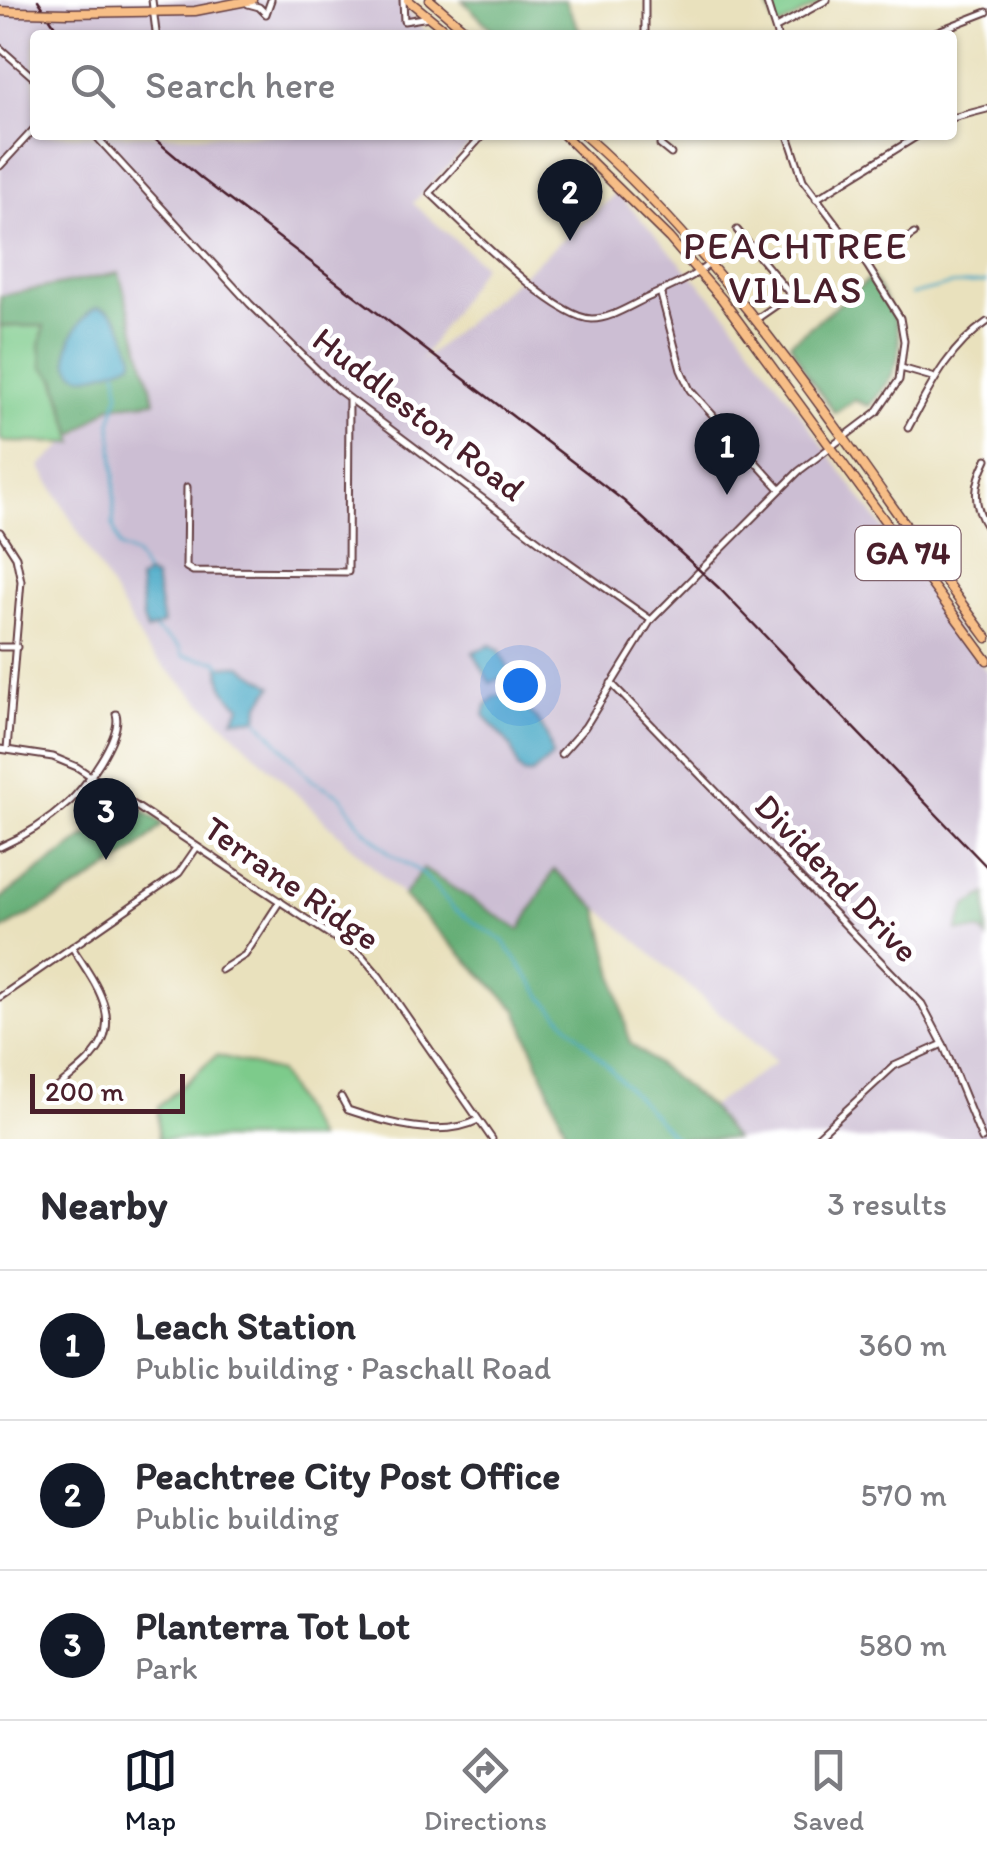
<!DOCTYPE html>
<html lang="en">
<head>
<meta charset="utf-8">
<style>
  body { margin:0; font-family:Itim,sans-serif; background:#f7f7f7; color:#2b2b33 }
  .scale { position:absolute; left:30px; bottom:25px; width:155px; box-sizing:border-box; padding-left:10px; border:5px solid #4a1f2b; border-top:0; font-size:28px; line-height:35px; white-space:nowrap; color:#4a1f2b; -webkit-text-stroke:8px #fff; paint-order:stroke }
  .you { position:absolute; left:520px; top:685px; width:35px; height:35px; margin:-25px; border:8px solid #fff; border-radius:50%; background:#1a73e8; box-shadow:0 0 0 15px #1a73e833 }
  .badge { display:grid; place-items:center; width:65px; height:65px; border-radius:50%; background:#111827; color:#fff; font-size:32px; font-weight:700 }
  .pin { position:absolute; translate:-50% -82px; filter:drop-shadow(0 2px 5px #0008) }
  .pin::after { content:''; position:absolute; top:52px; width:35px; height:30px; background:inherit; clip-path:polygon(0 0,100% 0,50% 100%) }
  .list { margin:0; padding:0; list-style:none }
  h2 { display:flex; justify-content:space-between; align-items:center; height:130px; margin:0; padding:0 40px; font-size:42px }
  h2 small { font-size:32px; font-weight:400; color:#7c7c81 }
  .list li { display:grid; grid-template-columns:65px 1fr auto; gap:30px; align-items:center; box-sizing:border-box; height:150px; padding:0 40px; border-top:2px solid #e1e1e2 }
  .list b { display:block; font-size:38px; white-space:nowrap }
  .list p { margin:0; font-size:32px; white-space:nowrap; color:#7c7c81 }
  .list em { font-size:32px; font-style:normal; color:#7c7c81 }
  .icon { flex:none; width:55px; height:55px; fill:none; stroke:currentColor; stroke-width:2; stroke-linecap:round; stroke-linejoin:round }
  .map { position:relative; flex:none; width:987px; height:1139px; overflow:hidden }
  .search { position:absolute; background:#fff; box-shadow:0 2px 8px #0004; left:30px; right:30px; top:30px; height:110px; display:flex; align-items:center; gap:25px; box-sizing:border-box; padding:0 35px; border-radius:10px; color:#7c7c81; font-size:38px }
  .sheet { height:580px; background:#fff }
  nav { display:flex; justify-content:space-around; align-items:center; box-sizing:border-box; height:140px; border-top:2px solid #e1e1e2; background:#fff; font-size:28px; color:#7c7c81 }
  nav a { display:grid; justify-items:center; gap:5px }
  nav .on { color:#111827 }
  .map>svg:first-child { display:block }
  .industrial { fill:#ccbed3 }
  .green { fill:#7dcb8b; stroke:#64755b; stroke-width:2.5 }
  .forest { fill:#66af77; stroke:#586751; stroke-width:2.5 }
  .water { fill:#46a8c6; stroke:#486478; stroke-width:2.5 }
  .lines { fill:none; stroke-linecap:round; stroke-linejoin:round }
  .stream { stroke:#46a8c6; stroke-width:2.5 }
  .minor-casing { stroke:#623c41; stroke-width:9 }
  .tertiary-casing { stroke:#623c41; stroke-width:9 }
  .primary-casing { stroke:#623c41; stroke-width:11 }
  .minor { stroke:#fff; stroke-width:5 }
  .tertiary { stroke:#fff; stroke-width:5 }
  .primary { stroke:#f7be87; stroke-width:8 }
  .rail { stroke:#4a1f2b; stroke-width:2.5 }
  .primary-bridge-casing { stroke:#623c41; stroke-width:11; stroke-linecap:butt }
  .primary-bridge { stroke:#f7be87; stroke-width:8 }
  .labels { text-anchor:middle; stroke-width:10; stroke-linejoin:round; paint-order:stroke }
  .shield { fill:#fff; stroke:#80626b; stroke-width:2.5 }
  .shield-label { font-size:32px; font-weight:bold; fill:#4a1f2b }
  .street-label { font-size:35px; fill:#4a1f2b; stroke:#fff }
  .neighbourhood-label { font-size:38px; letter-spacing:2.5px; fill:#4a1f2b; stroke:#fff }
</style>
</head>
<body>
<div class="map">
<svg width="987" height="1139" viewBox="0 0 987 1139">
  <rect width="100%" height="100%" fill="#fff"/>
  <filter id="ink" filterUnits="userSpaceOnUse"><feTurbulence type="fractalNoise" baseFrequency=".01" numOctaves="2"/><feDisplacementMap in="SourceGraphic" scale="20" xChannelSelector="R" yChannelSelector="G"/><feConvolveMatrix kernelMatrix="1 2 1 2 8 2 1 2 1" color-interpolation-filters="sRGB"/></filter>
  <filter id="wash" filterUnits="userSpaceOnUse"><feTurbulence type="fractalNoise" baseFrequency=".0048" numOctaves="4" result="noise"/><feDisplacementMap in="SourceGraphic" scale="40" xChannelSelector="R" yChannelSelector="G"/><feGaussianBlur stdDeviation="2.25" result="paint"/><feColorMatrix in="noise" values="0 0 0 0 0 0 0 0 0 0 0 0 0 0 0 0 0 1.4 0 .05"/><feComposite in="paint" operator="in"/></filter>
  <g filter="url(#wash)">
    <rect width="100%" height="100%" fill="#e9e1bd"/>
    <path class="industrial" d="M0,0H397L429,35H35V135H479L413,203L483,265L420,362L617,193L730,317L987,672V1139H734L710,1107L776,1062L555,870L520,930L423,869L403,896L147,650L40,466L111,406L119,273L0,295Z"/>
    <g class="green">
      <path d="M766,0H827L776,28Z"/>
      <path d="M0,326H44L40,346L55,379L75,443L4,442L0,439Z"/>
      <path d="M217,1055L279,1072L317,1139H158V1107Z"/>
    </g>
    <g class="forest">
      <path d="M462,0H565L582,35H497Z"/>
      <path d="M119,273L155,401L111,406L73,436L56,379L43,367L40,346L44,326H0V296Z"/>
      <path d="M872,277C904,327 914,359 869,406L854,400L835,413L808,376L790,343Z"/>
      <path d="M132,803L163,824C128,865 48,904 0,931V899Z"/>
      <path d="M423,869L520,930L554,870L598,908L630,1043L710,1107L734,1139H569L517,1010L403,896Z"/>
      <path d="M987,894V938L982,931H957L966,906Z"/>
    </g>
    <g class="water">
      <path d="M97,307C121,309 125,336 134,355L132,362C123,367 87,380 78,375C53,360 78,316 97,307Z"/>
      <path d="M146,574L155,578L163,624L147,631L143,620L139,580Z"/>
      <path d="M491,645L500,651L511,674L490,683L473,652Z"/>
      <path d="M220,666H241L273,686L259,705L258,719H233L241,706C225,695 220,686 220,666Z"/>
      <path d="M507,695C529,706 551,731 552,757L532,774H524L518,768L512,748L484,715L486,706L495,696Z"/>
    </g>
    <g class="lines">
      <g class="stream">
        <path d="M911,295L950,285L987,282"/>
        <path d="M117,370L119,393L111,422L115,476L113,526L120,547L136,555L146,573"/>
        <path d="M155,630L179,647L183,656L217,661L222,668"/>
        <path d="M258,720L312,780L341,796L360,825L390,854L422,873L455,910L503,941L544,999L676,1139"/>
      </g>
    </g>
  </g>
  <g filter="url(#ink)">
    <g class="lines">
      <defs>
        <g id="minor">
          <path d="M152,0L156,32"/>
          <path d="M403,0L404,21L429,17"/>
          <path d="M645,0V35"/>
          <path d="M766,0L777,35"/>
          <path d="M248,4L259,7L266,14L271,0"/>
          <path d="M776,28L827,0"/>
          <path d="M928,35L987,12"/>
          <path d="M0,48L35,79"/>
          <path d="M952,118L987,109"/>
          <path d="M95,135L250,304L337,389L547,547L651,620"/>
          <path d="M483,135L430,193C461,221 554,319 592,319C611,319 631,305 649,297C670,287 691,279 709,264"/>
          <path d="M661,135L660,145L671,154"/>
          <path d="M0,166L35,128"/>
          <path d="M816,199L919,135"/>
          <path d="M737,230L791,295L755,320"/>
          <path d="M867,265L914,234"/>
          <path d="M660,291L681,370L690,390L780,489"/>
          <path d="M901,368L932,377"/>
          <path d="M908,428C929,389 948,348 987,322"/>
          <path d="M987,459C975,483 971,503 987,527"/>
          <path d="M187,487L186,567L193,571L348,572L349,399"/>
          <path d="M0,532L16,557L21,581L7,749"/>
          <path d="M0,647H17"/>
          <path d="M0,749L53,757L77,767L362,956L379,976L492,1139"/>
          <path d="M561,754L585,727L651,620L799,471L877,412L899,380L904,341L900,318L867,265L803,180L788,135"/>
          <path d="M0,847C23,837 49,820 68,803C84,789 123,735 116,714"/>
          <path d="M221,970L245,955L280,901"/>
          <path d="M0,997L179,873L197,847"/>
          <path d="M56,1089C68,1078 82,1069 92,1057C126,1019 93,981 72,947"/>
          <path d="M341,1097L348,1110C387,1123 442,1139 478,1120"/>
          <path d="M815,1139L894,1066L943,1044"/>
        </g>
        <path id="tertiary" d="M611,683L922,1004L943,1044L982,1139"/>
        <g id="primary">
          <path d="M408,0L451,35"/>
          <path d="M430,0L471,35"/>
          <path d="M0,11L19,12"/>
          <path d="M69,13L195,11L252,0"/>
          <path d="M564,135L669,238L722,299L987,660"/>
          <path d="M584,135C746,278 859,466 987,638"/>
        </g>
      </defs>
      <use href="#minor" class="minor-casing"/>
      <use href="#tertiary" class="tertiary-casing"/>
      <use href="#primary" class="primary-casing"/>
      <use href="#minor" class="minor"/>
      <use href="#tertiary" class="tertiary"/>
      <use href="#primary" class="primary"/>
      <g class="rail">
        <path d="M38,0L61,35"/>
        <path d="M150,135L202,179L624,501L719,588L987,867"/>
      </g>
      <defs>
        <path id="primary-bridge" d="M19,12L69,13"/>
      </defs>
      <use href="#primary-bridge" class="primary-bridge-casing"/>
      <use href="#primary-bridge" class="primary-bridge"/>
    </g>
  </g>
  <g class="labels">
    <rect class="shield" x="855.5" y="526" width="105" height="54" rx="8"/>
    <g class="shield-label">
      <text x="908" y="564">GA 74</text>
    </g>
    <g class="street-label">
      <text transform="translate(419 414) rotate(38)" y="12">Huddleston Road</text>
      <text transform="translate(837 878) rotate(46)" y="12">Dividend Drive</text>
      <text transform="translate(292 883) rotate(35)" y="12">Terrane Ridge</text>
    </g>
    <g class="neighbourhood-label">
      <text x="796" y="259">PEACHTREE<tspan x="796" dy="44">VILLAS</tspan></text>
    </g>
  </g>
</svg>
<div class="scale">200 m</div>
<div class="you"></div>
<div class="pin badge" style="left:727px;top:495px">1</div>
<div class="pin badge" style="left:570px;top:241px">2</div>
<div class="pin badge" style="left:106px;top:860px">3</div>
<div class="search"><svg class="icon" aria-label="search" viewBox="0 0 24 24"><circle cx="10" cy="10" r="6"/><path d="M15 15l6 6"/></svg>Search here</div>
</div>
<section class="sheet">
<h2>Nearby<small>3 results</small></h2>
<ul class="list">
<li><span class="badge">1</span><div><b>Leach Station</b><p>Public building · Paschall Road</p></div><em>360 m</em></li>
<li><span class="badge">2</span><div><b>Peachtree City Post Office</b><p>Public building</p></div><em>570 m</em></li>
<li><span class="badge">3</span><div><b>Planterra Tot Lot</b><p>Park</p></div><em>580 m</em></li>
</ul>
</section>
<nav>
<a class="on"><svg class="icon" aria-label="map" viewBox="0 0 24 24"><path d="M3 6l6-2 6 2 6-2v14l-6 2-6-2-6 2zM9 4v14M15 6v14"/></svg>Map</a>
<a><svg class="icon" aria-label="directions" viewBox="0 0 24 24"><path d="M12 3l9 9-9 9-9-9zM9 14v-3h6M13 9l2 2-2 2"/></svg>Directions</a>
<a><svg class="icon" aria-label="saved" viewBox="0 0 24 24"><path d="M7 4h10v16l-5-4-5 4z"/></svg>Saved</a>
</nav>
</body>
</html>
